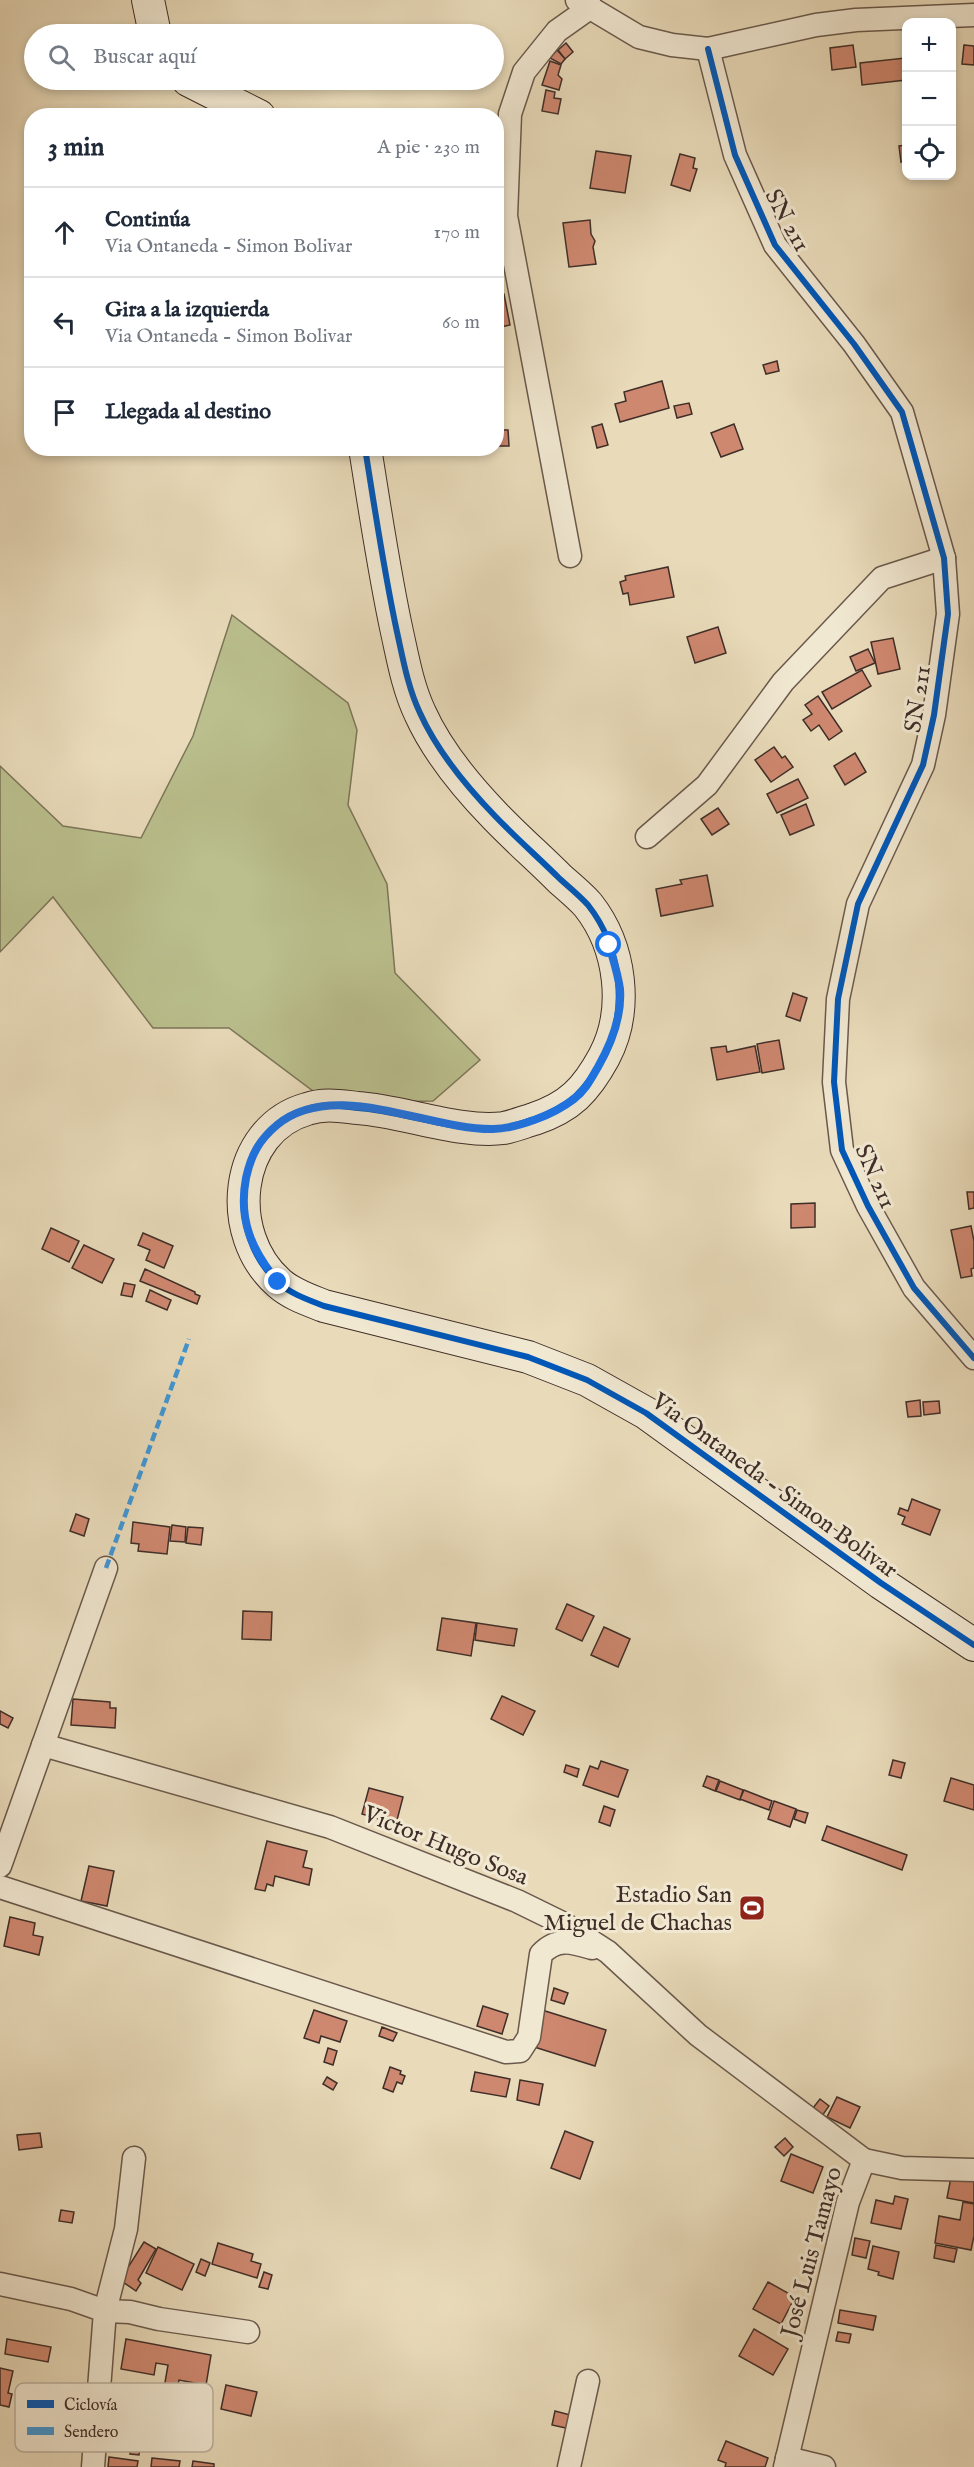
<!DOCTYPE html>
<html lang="es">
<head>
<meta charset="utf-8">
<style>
  body { margin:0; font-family:"IM FELL English",serif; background:#f2f2f3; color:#1f2937 }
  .controls { position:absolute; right:18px; top:18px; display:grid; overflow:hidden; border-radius:12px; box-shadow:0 3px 9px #0003 }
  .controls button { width:54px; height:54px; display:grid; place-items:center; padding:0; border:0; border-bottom:2px solid #e0e1e3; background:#fff; color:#1f2937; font:30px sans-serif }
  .stop { position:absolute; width:18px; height:18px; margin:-14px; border:4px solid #1a73e8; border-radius:50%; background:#fff }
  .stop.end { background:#1a73e8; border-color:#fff; box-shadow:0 2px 6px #0008 }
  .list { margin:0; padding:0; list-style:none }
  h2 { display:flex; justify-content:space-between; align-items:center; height:78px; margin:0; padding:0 24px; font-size:26px }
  h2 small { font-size:20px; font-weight:400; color:#747a83 }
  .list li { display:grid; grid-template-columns:39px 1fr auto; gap:18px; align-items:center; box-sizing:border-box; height:90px; padding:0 24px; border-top:2px solid #e0e1e3 }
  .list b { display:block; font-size:22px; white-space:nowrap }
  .list p { margin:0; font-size:20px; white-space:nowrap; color:#747a83 }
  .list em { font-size:20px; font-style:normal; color:#747a83 }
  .icon { flex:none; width:33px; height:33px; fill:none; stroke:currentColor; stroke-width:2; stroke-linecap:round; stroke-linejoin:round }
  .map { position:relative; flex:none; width:974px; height:2467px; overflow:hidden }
  .search { position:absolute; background:#fff; box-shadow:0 3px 9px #0003; left:24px; top:24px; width:480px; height:66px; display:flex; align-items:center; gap:15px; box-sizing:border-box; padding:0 21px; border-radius:33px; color:#747a83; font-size:22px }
  .panel { position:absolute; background:#fff; box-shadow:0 3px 9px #0003; left:24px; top:108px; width:480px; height:348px; border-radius:24px }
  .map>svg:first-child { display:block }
  .green { fill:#babf8d; stroke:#7c765a; stroke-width:1.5 }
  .building { fill:#cf8870; stroke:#3f2e28; stroke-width:1.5 }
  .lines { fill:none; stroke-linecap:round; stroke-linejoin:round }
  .street-casing { stroke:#6a594c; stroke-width:25 }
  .secondary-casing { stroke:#3f2e28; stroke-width:34 }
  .street { stroke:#f1e8d2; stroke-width:22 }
  .secondary { stroke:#f1e8d2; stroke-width:32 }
  .quiet { stroke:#3f97d6; stroke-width:4.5; stroke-dasharray:9 4.5; stroke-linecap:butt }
  .cycleway-casing { stroke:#f1e8d2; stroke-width:10 }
  .cycleway { stroke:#0057b8; stroke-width:6 }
  .route { stroke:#1a73e8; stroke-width:8 }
  .labels { text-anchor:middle; stroke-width:6; stroke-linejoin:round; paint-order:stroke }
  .street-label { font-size:24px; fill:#3f2e28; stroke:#f1e8d2 }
  .poi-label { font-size:24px; fill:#3f2e28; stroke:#f1e8d2; text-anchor:end }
  .key { fill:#f1e8d2; stroke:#bcb09f; stroke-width:1.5 }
  .key-label { font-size:16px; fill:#3f2e28 }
</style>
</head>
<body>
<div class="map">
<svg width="974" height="2467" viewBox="0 0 974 2467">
  <rect width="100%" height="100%" fill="#e9dbba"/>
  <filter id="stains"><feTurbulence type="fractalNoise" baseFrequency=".00333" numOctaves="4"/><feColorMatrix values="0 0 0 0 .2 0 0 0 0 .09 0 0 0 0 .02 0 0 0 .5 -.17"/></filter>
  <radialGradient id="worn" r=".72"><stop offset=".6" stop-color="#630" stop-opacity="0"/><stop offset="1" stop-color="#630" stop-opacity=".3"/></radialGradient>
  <path class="green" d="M232,615L348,703L357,730L348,805L387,884L395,973L480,1060L433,1101L329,1103L229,1028H153L53,897L0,952V766L63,826L141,838L193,736Z"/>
  <g class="building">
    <path d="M566,43L573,52L565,59L558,50Z"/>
    <path d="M853,45L856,67L832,70L830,48Z"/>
    <path d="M964,45L974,46V65L962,64Z"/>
    <path d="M557,50L565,59L561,64L550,58Z"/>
    <path d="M905,58L906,80L862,85L860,63Z"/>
    <path d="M550,61L561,65L558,75L562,79L559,90L542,85Z"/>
    <path d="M546,90L555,92L554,98L561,99L558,114L542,111Z"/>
    <path d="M906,145V161L901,162L899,146Z"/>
    <path d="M596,151L631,156L625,193L590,188Z"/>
    <path d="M680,154L695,158L693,168L697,169L690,191L671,185Z"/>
    <path d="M590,220L591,234L595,241L593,247L596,264L569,267L563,223Z"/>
    <path d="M496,260L502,293L496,294Z"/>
    <path d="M504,294L510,325L496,328V295Z"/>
    <path d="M777,361L779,371L766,374L763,365Z"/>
    <path d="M662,381L669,408L620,422L615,404L626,401L624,392Z"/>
    <path d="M689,403L692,414L677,418L674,406Z"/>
    <path d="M496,410H501L502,430H508L509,446H496Z"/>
    <path d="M602,424L608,445L597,448L592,427Z"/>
    <path d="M734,424L743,449L721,457L711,433Z"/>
    <path d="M668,567L674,597L630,605L628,593L623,594L620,582L626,580L625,576Z"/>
    <path d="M718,627L726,653L695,663L687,637Z"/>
    <path d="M893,638L900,669L878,674L871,642Z"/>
    <path d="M868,649L875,663L856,671L850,657Z"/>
    <path d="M862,670L871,686L832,709L822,692Z"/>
    <path d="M818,696L842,731L829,740L819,725L811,731L803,720L812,714L805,705Z"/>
    <path d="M774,747L782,758L785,756L793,767L771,782L755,760Z"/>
    <path d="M855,753L866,772L845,785L834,766Z"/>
    <path d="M798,779L808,798L777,813L767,794Z"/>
    <path d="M806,804L814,825L790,835L781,815Z"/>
    <path d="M718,808L729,824L712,835L701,819Z"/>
    <path d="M707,875L713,906L661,916L656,889L682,884L680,880Z"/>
    <path d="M793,993L807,998L800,1021L786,1016Z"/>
    <path d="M779,1040L784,1069L762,1073L757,1044Z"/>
    <path d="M726,1046L727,1052L755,1046L760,1072L717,1080L711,1048Z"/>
    <path d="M967,1192H974V1208L969,1209Z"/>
    <path d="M815,1203V1227L791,1228V1204Z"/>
    <path d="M971,1226L974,1241V1268L971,1269L972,1276L961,1278L951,1230Z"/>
    <path d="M51,1228L79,1241L69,1262L42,1249Z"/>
    <path d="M143,1233L173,1246L164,1268L146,1260L150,1250L138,1245Z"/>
    <path d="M84,1245L114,1259L102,1283L72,1268Z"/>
    <path d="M145,1269L195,1292V1294L200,1296L197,1304L140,1281Z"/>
    <path d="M124,1283L135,1285L132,1297L121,1295Z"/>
    <path d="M150,1290L171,1300L167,1310L146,1301Z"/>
    <path d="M920,1400L921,1416L908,1417L906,1402Z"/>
    <path d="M939,1401L940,1413L924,1415L923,1402Z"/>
    <path d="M912,1499L940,1510L930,1535L902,1524L905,1517L898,1514L900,1508L908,1511Z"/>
    <path d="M76,1514L89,1519L84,1536L70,1531Z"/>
    <path d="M133,1522L170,1527L167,1554L138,1551L139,1544L131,1543Z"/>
    <path d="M172,1525L186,1527L185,1542L170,1541Z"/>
    <path d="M188,1527L203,1528L201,1545L186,1543Z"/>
    <path d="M567,1604L594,1616L582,1641L556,1629Z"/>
    <path d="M243,1611L272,1612L271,1640L242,1639Z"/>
    <path d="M442,1618L476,1623L471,1656L437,1650Z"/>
    <path d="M477,1623L517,1629L514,1646L475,1640Z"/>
    <path d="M604,1627L630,1639L618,1667L591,1655Z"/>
    <path d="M502,1696L535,1711L523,1735L491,1719Z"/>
    <path d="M73,1699L110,1702V1708H116L115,1728L71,1725Z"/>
    <path d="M0,1711L13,1718L8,1728L0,1724Z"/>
    <path d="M893,1760L905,1763L901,1778L889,1775Z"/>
    <path d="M601,1761L628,1770L618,1797L583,1785L590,1766L598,1769Z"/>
    <path d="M566,1765L579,1769L577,1777L564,1772Z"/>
    <path d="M707,1776L719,1780L715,1791L703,1786Z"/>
    <path d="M951,1778L974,1785V1810L944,1801Z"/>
    <path d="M720,1781L743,1790L740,1800L716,1791Z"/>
    <path d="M369,1788L403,1797L396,1824L362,1814Z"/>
    <path d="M744,1790L772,1801L769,1810L740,1799Z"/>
    <path d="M774,1801L796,1809L790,1827L768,1819Z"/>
    <path d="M604,1806L615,1810L610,1826L599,1822Z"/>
    <path d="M797,1810L808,1813L805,1823L794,1819Z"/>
    <path d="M827,1826L907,1855L902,1870L822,1840Z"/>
    <path d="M267,1841L307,1851L303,1867L312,1869L309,1885L275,1876L273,1886L267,1884L265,1891L255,1889Z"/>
    <path d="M89,1866L114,1871L107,1906L81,1901Z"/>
    <path d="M10,1917L35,1923L33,1935L43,1937L39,1955L4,1946Z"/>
    <path d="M554,1988L568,1993L564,2004L551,2000Z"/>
    <path d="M483,2006L508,2014L502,2034L477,2026Z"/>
    <path d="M314,2010L347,2021L340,2042L321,2036L319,2043L304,2038Z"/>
    <path d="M542,2010L606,2030L595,2066L531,2046Z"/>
    <path d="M382,2027L397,2033L393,2041L379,2036Z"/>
    <path d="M328,2048L337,2051L333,2065L324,2062Z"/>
    <path d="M390,2067L401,2071L400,2074L405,2076L402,2084L397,2082L393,2092L383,2088Z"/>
    <path d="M475,2072L510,2079L506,2097L471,2091Z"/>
    <path d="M327,2077L337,2083L333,2090L323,2084Z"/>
    <path d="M520,2080L543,2084L539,2105L517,2100Z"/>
    <path d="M837,2097L860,2107L850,2128L827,2117Z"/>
    <path d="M820,2099L829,2106L822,2116L813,2108Z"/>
    <path d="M565,2131L593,2142L580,2179L551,2168Z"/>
    <path d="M40,2133L42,2147L19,2150L17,2135Z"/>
    <path d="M785,2138L793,2147L784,2156L775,2147Z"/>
    <path d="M791,2154L823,2167L813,2193L781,2181Z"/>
    <path d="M951,2177L974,2181V2203L947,2198Z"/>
    <path d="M895,2196L908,2199L901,2229L871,2223L876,2200L893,2204Z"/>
    <path d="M963,2202L974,2204V2236L971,2250L935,2243L939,2216L960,2220Z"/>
    <path d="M61,2210L74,2212L72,2223L59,2221Z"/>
    <path d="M855,2238L870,2241L866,2258L852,2255Z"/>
    <path d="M144,2242L156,2249L138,2280L141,2283L136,2291L120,2280Z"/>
    <path d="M218,2243L253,2254L251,2261L261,2264L257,2278L212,2264Z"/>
    <path d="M936,2245L957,2249L954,2262L934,2258Z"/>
    <path d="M873,2246L899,2252L893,2279L878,2275L879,2272L868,2269Z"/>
    <path d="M158,2247L194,2264L182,2290L146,2273Z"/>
    <path d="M201,2259L210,2263L205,2276L196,2272Z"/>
    <path d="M264,2272L272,2275L268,2289L259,2287Z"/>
    <path d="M768,2282L795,2297L781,2324L753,2309Z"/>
    <path d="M840,2310L876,2316L873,2330L838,2323Z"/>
    <path d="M754,2329L788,2349L773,2375L739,2356Z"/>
    <path d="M838,2332L851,2334L849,2343L836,2341Z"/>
    <path d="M7,2339L51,2347L48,2362L5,2354Z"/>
    <path d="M126,2339L211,2355L206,2385L179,2380L176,2396L163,2394L168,2365L156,2363L154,2375L121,2369Z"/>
    <path d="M0,2368L13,2371L8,2393L12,2394L9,2407L0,2405Z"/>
    <path d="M226,2385L257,2392L251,2416L221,2409Z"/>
    <path d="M555,2411L578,2417L575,2430L552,2425Z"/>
    <path d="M726,2441L768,2458L765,2467H725L726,2463L718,2460Z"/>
    <path d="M131,2443L140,2445L139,2455L130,2454Z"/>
    <path d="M109,2457L138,2461L137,2467H108Z"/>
    <path d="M152,2458L180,2461L179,2467H151Z"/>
    <path d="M193,2461L214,2464V2467H192Z"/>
  </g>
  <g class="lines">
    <defs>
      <g id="street">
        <path d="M577,0L639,37L672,45L708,49L816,25L856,20L974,15"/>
        <path d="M708,49L735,155L775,245L854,344L902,412L944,558L948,614L934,715L923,765L858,904L838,999L834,1082L842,1150L868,1206L914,1288L974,1358"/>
        <path d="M570,556L506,216L510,114L524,72L557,31L591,7"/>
        <path d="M647,837L707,785L783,682L882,578L944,558"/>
        <path d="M43,1745L330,1827L517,1901L566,1925L608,1952L698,2035L864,2160"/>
        <path d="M0,1866L106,1568"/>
        <path d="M0,1887L506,2052L520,2051L529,2037L541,1954C557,1937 572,1942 592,1948"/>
        <path d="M0,2284L71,2299L105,2311L130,2312L159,2319L248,2332"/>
        <path d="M787,2458L824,2467"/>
        <path d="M93,2467L105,2311L126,2229L134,2158"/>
        <path d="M569,2467L588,2381"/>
        <path d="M785,2467L848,2202L864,2160L902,2168L974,2170"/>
      </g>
      <g id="secondary">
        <path d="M148,0L155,34"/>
        <path d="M188,80L259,116"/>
        <path d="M365,448C375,510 384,572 397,632C403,659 408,688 420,713C437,751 466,786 495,816C516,838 539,858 560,879C569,887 580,896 588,905C621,947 629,1010 604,1057C586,1090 570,1107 534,1119C524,1122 514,1126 504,1128C461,1134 403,1111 358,1108C340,1106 324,1103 307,1109C233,1130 224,1235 279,1283C291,1294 309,1300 324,1306L528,1357L587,1380L646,1413L881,1583L974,1645"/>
      </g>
    </defs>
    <use href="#street" class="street-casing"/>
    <use href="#secondary" class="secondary-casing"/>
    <use href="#street" class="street"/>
    <use href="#secondary" class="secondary"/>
    <path class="quiet" d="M106,1568L189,1339"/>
    <defs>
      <g id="cycleway">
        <path d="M708,49L735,155L775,245L854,344L902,412L944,558L948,614L934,715L923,765L858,904L838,999L834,1082L842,1150L868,1206L914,1288L974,1358"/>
        <path d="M365,448C375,510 384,572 397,632C403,659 408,688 420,713C437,751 466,786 495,816C516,838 539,858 560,879C569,887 580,896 588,905C621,947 629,1010 604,1057C586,1090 570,1107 534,1119C524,1122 514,1126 504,1128C461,1134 403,1111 358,1108C340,1106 324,1103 307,1109C233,1130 224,1235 279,1283C291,1294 309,1300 324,1306L528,1357L587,1380L646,1413L881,1583L974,1645"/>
      </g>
    </defs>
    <use href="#cycleway" class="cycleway-casing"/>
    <use href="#cycleway" class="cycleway"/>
  </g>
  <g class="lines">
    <path class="route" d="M278,1282C252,1251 238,1220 246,1178C251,1155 259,1140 277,1125C334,1078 428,1130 493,1129C519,1128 553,1115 574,1099C585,1091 591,1079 598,1067C611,1044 622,1015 620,989C618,974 613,959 609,945"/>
  </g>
  <defs>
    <symbol id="stadium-square" viewBox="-11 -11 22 22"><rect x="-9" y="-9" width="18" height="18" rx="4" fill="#8f2418" stroke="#f1e8d2"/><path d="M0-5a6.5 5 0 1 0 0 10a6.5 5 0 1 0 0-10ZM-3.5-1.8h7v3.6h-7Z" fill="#fff"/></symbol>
  </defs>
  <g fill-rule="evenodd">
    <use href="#stadium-square" x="737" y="1893" width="30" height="30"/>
  </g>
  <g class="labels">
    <g class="street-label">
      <text transform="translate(788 220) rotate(61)" y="8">SN 211</text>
      <text transform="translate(917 699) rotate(-81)" y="8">SN 211</text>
      <text transform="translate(876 1176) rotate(66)" y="8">SN 211</text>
      <text transform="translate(775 1485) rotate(36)" y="8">Via Ontaneda - Simon Bolivar</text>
      <text transform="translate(446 1845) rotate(22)" y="8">Victor Hugo Sosa</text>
      <text transform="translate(811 2252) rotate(-75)" y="8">José Luis Tamayo</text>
    </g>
    <g class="poi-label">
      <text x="732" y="1902">Estadio San<tspan x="732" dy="28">Miguel de Chachas</tspan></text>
    </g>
  </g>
  <rect x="15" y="2383" width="198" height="69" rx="9" class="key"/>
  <rect x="27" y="2400" width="27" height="8" fill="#0057b8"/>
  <rect x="27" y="2427" width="27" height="8" fill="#3f97d6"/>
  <g class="key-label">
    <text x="64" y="2410">Ciclovía</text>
    <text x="64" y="2437">Sendero</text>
  </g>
  <rect width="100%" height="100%" filter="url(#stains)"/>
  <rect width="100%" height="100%" fill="url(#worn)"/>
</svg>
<div class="controls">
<button>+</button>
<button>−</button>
<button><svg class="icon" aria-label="locate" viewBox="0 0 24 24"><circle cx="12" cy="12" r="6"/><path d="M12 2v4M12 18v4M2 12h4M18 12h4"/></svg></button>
</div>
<div class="stop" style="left:609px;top:945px"></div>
<div class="stop end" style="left:278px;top:1282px"></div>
<div class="search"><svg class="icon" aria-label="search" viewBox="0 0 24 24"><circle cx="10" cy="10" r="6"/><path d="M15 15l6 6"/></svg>Buscar aquí</div>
<section class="panel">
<h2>3 min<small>A pie · 230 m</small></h2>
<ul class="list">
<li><svg class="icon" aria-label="ahead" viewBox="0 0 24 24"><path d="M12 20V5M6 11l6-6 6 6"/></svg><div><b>Continúa</b><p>Via Ontaneda - Simon Bolivar</p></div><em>170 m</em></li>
<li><svg class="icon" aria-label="left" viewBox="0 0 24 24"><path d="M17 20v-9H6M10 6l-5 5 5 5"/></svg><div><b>Gira a la izquierda</b><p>Via Ontaneda - Simon Bolivar</p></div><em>60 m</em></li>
<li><svg class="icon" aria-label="arrive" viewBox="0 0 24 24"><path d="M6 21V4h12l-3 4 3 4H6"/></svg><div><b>Llegada al destino</b></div></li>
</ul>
</section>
</div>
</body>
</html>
